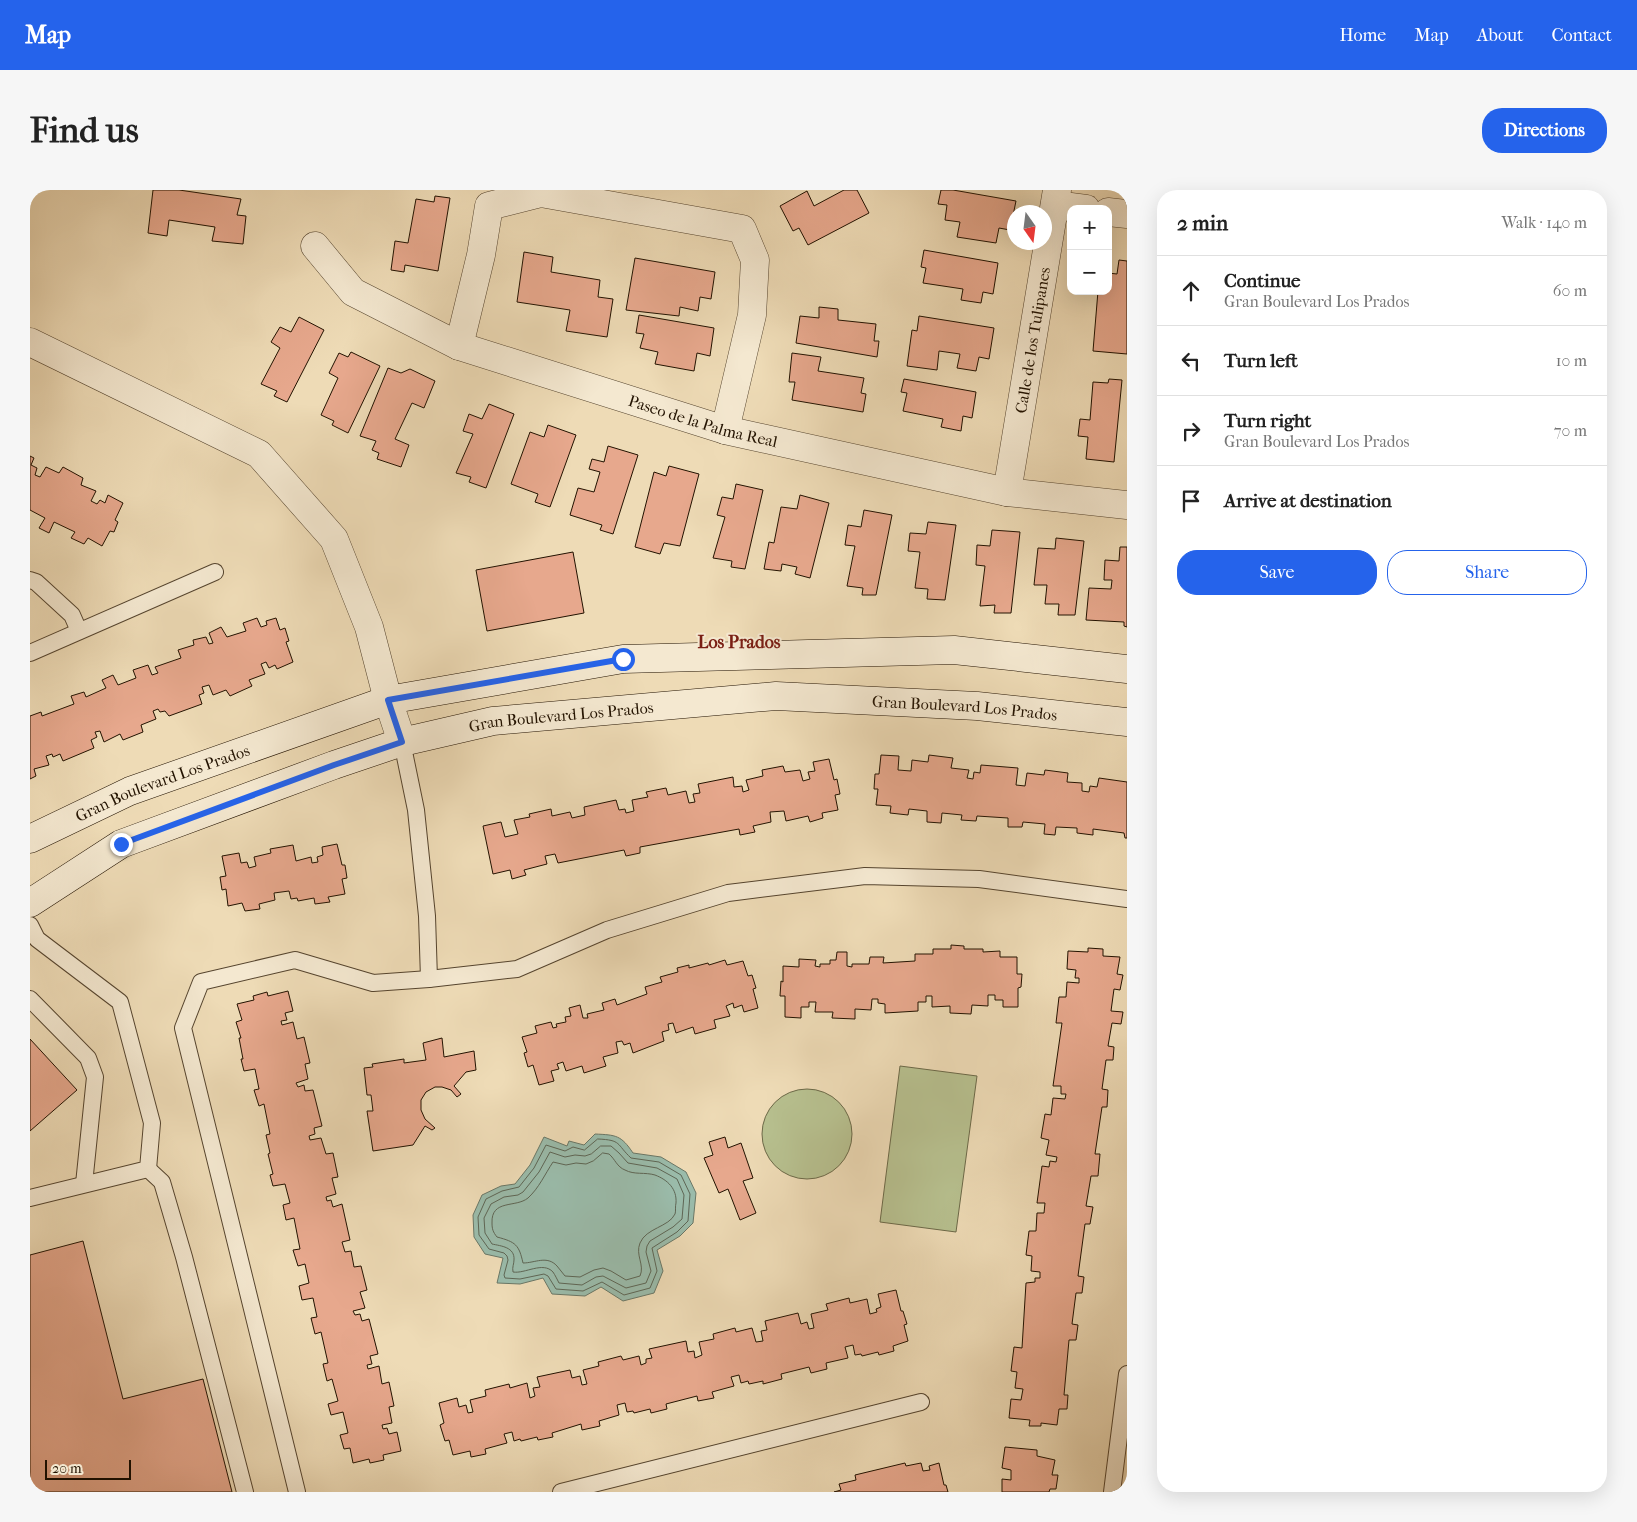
<!DOCTYPE html>
<html lang="en">
<head>
<meta charset="utf-8">
<style>
  body { margin:0; font-family:"IM FELL French Canon",serif; background:#f6f6f6; color:#222 }
  .controls { position:absolute; right:15px; top:15px; display:grid; overflow:hidden; border-radius:10px; box-shadow:0 5px 20px #0002 }
  .controls button { width:45px; height:45px; display:grid; place-items:center; padding:0; border:0; border-bottom:1px solid #e0e0e0; background:#fff; color:#222; font:25px sans-serif }
  .compass { position:absolute; left:977px; top:15px; width:45px; height:45px; border-radius:50%; background:#fff; box-shadow:0 5px 20px #0002; rotate:166deg }
  .scale { position:absolute; left:15px; bottom:12px; width:86px; box-sizing:border-box; padding-left:5px; border:2px solid #221200; border-top:0; font-size:14px; line-height:18px; white-space:nowrap; color:#221200; -webkit-text-stroke:4px #f4e8d0; paint-order:stroke }
  .stop { position:absolute; width:15px; height:15px; margin:-11px; border:4px solid #2563eb; border-radius:50%; background:#fff }
  .stop.end { background:#2563eb; border-color:#fff; box-shadow:0 1px 5px #0008 }
  .list { margin:0; padding:0; list-style:none }
  h2 { display:flex; justify-content:space-between; align-items:center; height:65px; margin:0; padding:0 20px; font-size:21px }
  h2 small { font-size:16px; font-weight:400; color:#767676 }
  .list li { display:grid; grid-template-columns:32px 1fr auto; gap:15px; align-items:center; box-sizing:border-box; height:70px; padding:0 20px; border-top:1px solid #e0e0e0 }
  .list b { display:block; font-size:19px; white-space:nowrap }
  .list p { margin:0; font-size:16px; white-space:nowrap; color:#767676 }
  .list em { font-size:16px; font-style:normal; color:#767676 }
  .actions { display:flex; gap:10px; padding:15px 20px }
  .actions a { flex:1; padding:11px 0; border:1px solid #2563eb; border-radius:20px; text-align:center; font-size:18px; color:#2563eb }
  .actions .main { background:#2563eb; color:#fff }
  .icon { flex:none; width:28px; height:28px; fill:none; stroke:currentColor; stroke-width:2; stroke-linecap:round; stroke-linejoin:round }
  .map { position:relative; flex:none; width:1097px; height:1302px; overflow:hidden; border-radius:20px }
  header { display:flex; align-items:center; gap:30px; box-sizing:border-box; height:70px; padding:0 25px; background:#2563eb; color:#fff }
  header strong { font-size:24px }
  nav { display:flex; gap:28px; margin-inline-start:auto; font-size:18px }
  .intro { display:flex; align-items:center; justify-content:space-between; box-sizing:border-box; height:120px; padding:0 30px }
  h1 { margin:0; font-size:35px }
  .button { padding:12px 22px; border-radius:20px; background:#2563eb; color:#fff; font-size:18px; font-weight:700 }
  main { display:flex; gap:30px; padding:0 30px }
  aside { flex:1; background:#fff; border-radius:20px; box-shadow:0 5px 20px #0002 }
  .map>svg:first-child { display:block }
  .green { fill:#b7c08f; stroke:#6c6948 }
  .water { fill:#9abbaa; stroke:#6a7766 }
  .lines { fill:none; stroke-linecap:round; stroke-linejoin:round }
  .shore { stroke:#5e6655; stroke-width:1 }
  .building { fill:#e7a88d; stroke:#221200 }
  .lane-casing { stroke:#55442e; stroke-width:18 }
  .street-casing { stroke:#55442e; stroke-width:29 }
  .secondary-casing { stroke:#221200; stroke-width:29 }
  .lane { stroke:#f4e8d0; stroke-width:16 }
  .street { stroke:#f4e8d0; stroke-width:28 }
  .secondary { stroke:#f4e8d0; stroke-width:28 }
  .route { stroke:#2563eb; stroke-width:6 }
  .labels { text-anchor:middle; stroke-width:4; stroke-linejoin:round; paint-order:stroke }
  .street-label { font-size:16px; fill:#221200; stroke:#f4e8d0 }
  .neighbourhood-label { font-size:18px; font-weight:bold; fill:#7a1f14; stroke:#f4e8d0 }
</style>
</head>
<body>
<header>
<strong>Map</strong>
<nav><a>Home</a><a>Map</a><a>About</a><a>Contact</a></nav>
</header>
<div class="intro"><h1>Find us</h1><a class="button">Directions</a></div>
<main>
<div class="map">
<svg width="1097" height="1302" viewBox="0 0 1097 1302">
  <rect width="100%" height="100%" fill="#eedbb6"/>
  <filter id="stains"><feTurbulence type="fractalNoise" baseFrequency=".004" numOctaves="4"/><feColorMatrix values="0 0 0 0 .2 0 0 0 0 .09 0 0 0 0 .02 0 0 0 .5 -.17"/></filter>
  <radialGradient id="worn" r=".72"><stop offset=".6" stop-color="#630" stop-opacity="0"/><stop offset="1" stop-color="#630" stop-opacity=".3"/></radialGradient>
  <g class="green">
    <path d="M870,876L947,886L926,1042L850,1032Z"/>
    <circle cx="777" cy="944" r="45"/>
  </g>
  <path class="water" d="M565,944C586,945 591,945 603,963L631,967L656,982L666,1003L663,1033L650,1046L627,1060L633,1081L624,1103L593,1111L571,1097L555,1106L522,1104L513,1088L490,1094L467,1093L473,1068L455,1064L444,1047L443,1025L452,1005L471,996L485,994L500,975L514,947L537,956L539,951L554,955Z"/>
  <g class="lines">
    <g class="shore">
      <path d="M568,949C592,950 586,954 601,968L629,972L651,985L660,1004L658,1031L647,1042L622,1058L627,1081L620,1098L594,1105L572,1092L553,1101L526,1099L518,1086L514,1084L490,1089L475,1088L474,1085L478,1070L477,1066L474,1063L459,1059L449,1045L448,1027L456,1009L472,1001L489,997L504,978L516,955L535,961L543,957L554,960Z"/>
      <path d="M571,956H581L589,963L598,973L627,978L647,989L654,1005L652,1029L643,1037L620,1051L617,1056L616,1062L621,1081L616,1093L596,1098L573,1086L566,1087L552,1095L529,1093C527,1089 525,1085 523,1082C513,1071 495,1084 483,1082C482,1077 484,1074 484,1070C485,1057 471,1056 462,1054L455,1043L454,1028L461,1014L474,1007L488,1005L493,1002L509,982L520,962L535,967L545,965L555,966L561,964Z"/>
      <path d="M573,963L579,964C585,969 587,977 595,980C604,985 615,982 625,985C638,990 647,999 646,1013C645,1016 646,1022 645,1024C639,1037 616,1038 610,1053C605,1065 615,1075 610,1086L596,1090L581,1081L573,1078L564,1080L550,1087L535,1086C532,1083 530,1079 527,1076C517,1065 505,1073 493,1073C489,1055 486,1052 467,1047C463,1042 462,1039 462,1033C461,1009 486,1018 498,1008C509,998 515,984 523,972L536,975L546,973L556,974L563,971Z"/>
    </g>
  </g>
  <g class="building">
    <path d="M123,0H149L211,9L207,25L216,26L213,54L182,51L185,37L139,30L137,46L118,43Z"/>
    <path d="M814,0H827L839,23L778,55L769,38L763,41L750,16L777,1L784,16Z"/>
    <path d="M911,0H923L986,11L980,40L969,38L966,53L927,47L930,32L915,30L917,15L908,14Z"/>
    <path d="M405,6L420,8L408,81L375,75L374,82L361,80L365,51L378,53L386,9L404,12Z"/>
    <path d="M894,60L968,73L963,104L953,102L951,113L931,110L933,99L893,93L896,78L891,77Z"/>
    <path d="M494,62L523,67L521,82L570,90L568,107L583,109L577,147L536,141L540,120L487,112Z"/>
    <path d="M605,68L685,82L681,109L670,107L668,121L650,117L649,126L596,120Z"/>
    <path d="M1089,70L1097,71V164L1063,161L1068,101H1078V83L1087,84Z"/>
    <path d="M789,117L808,119V130L846,134L844,151H849L847,167L766,153L770,126L789,128Z"/>
    <path d="M609,125L684,138L680,166L667,163L664,181L625,174L628,162L610,158L614,144L606,143Z"/>
    <path d="M889,126L964,138L959,169L949,167L946,181L927,178L930,164L909,161L907,180L877,176L882,140L887,141Z"/>
    <path d="M269,127L294,140L257,212L244,206L247,201L231,194L250,158L241,152L250,137L261,142Z"/>
    <path d="M321,162L350,176L318,243L302,235L304,231L291,225L308,188L299,183L309,163L318,167Z"/>
    <path d="M762,163L791,167L788,181L834,188L831,203L836,204L833,222L762,210L765,192H759Z"/>
    <path d="M358,178L371,183L380,179L405,191L394,218L382,213L365,249L379,255L371,277L347,269L349,263L342,260L346,251L330,246Z"/>
    <path d="M874,189L946,202L942,228L933,226L931,241L911,237L913,229L873,221L877,203L871,202Z"/>
    <path d="M1079,189L1092,190L1084,272L1056,269L1058,247L1048,246L1050,229L1060,230L1063,192L1078,193Z"/>
    <path d="M459,214L484,224L456,298L439,292L441,287L426,283L443,244L433,241L439,224L452,229Z"/>
    <path d="M518,235L546,245L520,317L505,312L508,304L481,294L500,242L514,247Z"/>
    <path d="M578,256L608,265L583,344L570,340L572,335L540,325L548,298L564,302L570,282L559,279L562,269L574,272Z"/>
    <path d="M0,266L4,268L1,275L7,278L5,285L10,287L16,277L29,283L33,277L53,288L51,295L66,301L61,311L67,314L70,310L75,313L78,305L93,313L85,330L88,332L84,342L80,341L72,356L58,348L54,354L41,348L45,342L24,332L19,343L9,338L15,328L0,320Z"/>
    <path d="M639,276L669,284L650,356L634,353L630,364L605,357L624,282L636,286Z"/>
    <path d="M706,294L733,300L715,379L701,377L702,371L683,368L695,327L687,325L692,307L703,309Z"/>
    <path d="M770,305L799,313L780,388L765,384L767,377L752,374L751,381L734,379L739,352L744,353L751,317L767,319Z"/>
    <path d="M834,320L862,325L846,405H832L833,398L817,396L825,356L815,355L818,335L831,337Z"/>
    <path d="M898,332L926,335L915,410L897,409L898,399L885,398L890,362L878,361L880,343L896,344Z"/>
    <path d="M962,340L990,342L981,423H964L965,415L950,416L955,376L946,375L947,355L960,356Z"/>
    <path d="M1026,348L1054,351L1045,425H1028L1029,414H1015L1017,395H1004L1008,358L1025,359Z"/>
    <path d="M1090,357H1097V437L1094,436V432L1056,430L1059,398L1081,399L1082,390H1074L1075,370L1089,371Z"/>
    <path d="M543,362L554,423L457,441L446,380Z"/>
    <path d="M227,428L231,437L237,435L236,431L246,428L250,440L255,438L259,451L256,452L263,472L247,479L245,475L239,478L236,472L231,474L235,484L219,490L222,496L200,506L196,500L183,505L179,495L172,497L174,503L169,505L172,514L139,526L135,521L130,522L128,519L123,521L126,529L111,535L113,542L93,550L90,544L74,552L70,541L65,542L67,547L61,550L64,558L33,571L30,564L23,567L22,564L16,566L19,575L4,579L6,586L0,589V526L11,522L12,526L44,514L41,506L54,502L56,507L76,498L72,490L83,485L88,495L106,488L103,480L118,475L122,485L128,483L125,477L151,468L148,460L164,455L163,450L176,447L179,454L183,453L179,443L191,437L197,447L216,441L213,433Z"/>
    <path d="M851,565L869,566L868,580L881,581L882,570L898,572L899,565L923,568L921,578L939,580L937,588L943,589L944,582L950,583L951,575L988,578L986,595L995,596L997,583L1014,585L1015,580L1038,583L1037,592L1052,593V601L1059,602L1060,596L1067,597L1069,588L1097,592V648H1095L1094,643L1063,639V645L1047,643V638L1026,637L1025,645L1014,644L1015,634L993,632L992,637H978V628L947,626L946,631L931,630L932,625L912,623L911,633L897,632V621L879,619L878,625L860,623L861,616L846,615L848,599H844L845,584H849Z"/>
    <path d="M799,569L804,590L807,589L810,604L805,605L808,620L792,623L793,628L780,632L778,626L756,631L754,621L740,622L741,632L723,636L725,642L710,645L709,639L610,657V663L596,666L594,660L528,673L525,664L515,666L517,674L494,680L496,685L482,689L480,680L463,684L453,636L471,632L475,647L488,644L484,630L500,627L499,624L521,619L522,626L540,622L542,628L555,625L554,617L586,610L589,620L595,619L596,623L604,621L602,610L618,607L616,602L636,598L638,605L656,601L659,613L665,612L663,604L670,603L668,594L703,587L704,597L712,596L713,602L719,600L716,590L733,586L732,580L753,576L755,582L770,580L773,591L780,589L778,582L785,581L783,572Z"/>
    <path d="M307,654L312,675H315L317,688L312,689L315,704L298,707L300,712L285,714L284,708L268,711L267,708L261,709L259,701L244,703L245,710L229,714L230,719L215,721L212,713L198,716L196,699L192,700L190,687L196,686L192,666L209,663L211,673L217,672L219,678L226,676L224,667L241,663L240,659L263,655L266,671L281,667L282,673L288,672L287,667L293,665L292,657Z"/>
    <path d="M921,755L934,756V759H953V762L970,761V767H987V784H992L991,797L988,798V817H973V810H965V805H958V816L942,815L941,824L920,823V816L902,817V806H896V812H888V821L855,823V814L848,813V809H842L841,820L825,819V829L802,828L803,822H785L786,812H779V817H771V828L755,827V806H750L751,791L753,792V776L769,777V769L786,770L785,776L790,777V774H800V770H806L807,762H817V776L822,777V774H839L840,767H854L853,773L885,771V764H903V759H921Z"/>
    <path d="M1058,758L1073,759V766L1090,767L1087,784L1093,785L1090,800L1084,799L1081,821L1093,822L1091,834L1082,833L1078,856L1084,857L1083,870H1076L1072,899L1078,900L1077,917H1072L1065,964H1070L1068,986H1061L1056,1016L1063,1017L1060,1034H1055L1048,1086L1054,1087L1052,1103H1046L1042,1134L1048,1135L1046,1150H1039L1034,1205H1038L1037,1219H1029L1027,1235L1011,1233V1236H999L1000,1230L979,1228L981,1209L991,1210L993,1199L985,1198L987,1182L981,1181L984,1157L992,1158L996,1093L1005,1092V1088H1010V1082L1001,1081L1002,1066L996,1065L999,1041H1006L1007,1023H1014L1015,1013H1007L1012,976L1019,977L1020,971L1026,972L1027,967L1016,965L1019,950L1011,948L1015,924L1021,925L1023,908L1035,909L1036,904H1031V896H1023L1032,833H1026L1029,807H1036L1037,792L1049,793V788H1045L1046,780L1037,779L1038,761L1058,762Z"/>
    <path d="M695,770L697,775L713,771L718,786L722,785L726,798L723,799L728,818L714,822L712,815L704,818L703,813L696,816L700,826L684,830L686,838L665,844L663,837L646,843L643,833L638,834L639,840L632,842L634,851L603,863L600,853L594,855L592,851L586,852L588,863L573,867L576,876L554,883L552,876L536,881L533,872L527,874L529,879L521,881L524,891L509,895L503,875L498,877L494,863L497,862L492,847L507,843L505,836L521,832L523,838L527,837L526,834L536,832L535,827L541,826L539,818L550,815L553,828H558L557,824L574,820L572,813L585,809L587,815L617,804L615,797L632,792L630,787L648,782L647,778L659,775V778L678,773L679,775Z"/>
    <path d="M258,801L263,821L255,823L257,830L251,831L252,835L263,832L267,849L274,847L280,873L275,874L278,889L266,893L268,897L274,895L275,901L283,900L292,936L284,938L285,944L279,946L280,950L291,948L296,964L303,963L308,987L302,988L306,1004L296,1007L297,1011L301,1010L303,1017L312,1014L320,1050L312,1052L315,1062L321,1061L324,1077L331,1076L337,1100L330,1102L335,1118L323,1121L325,1125L330,1124L332,1131L339,1129L348,1164L340,1166L342,1174L337,1175L338,1179L349,1176L352,1194L359,1192L364,1216L359,1217L362,1233L352,1235L353,1239L357,1238L359,1244L367,1242L371,1261L353,1265L354,1270L340,1273L339,1269L323,1273L320,1258L314,1259L310,1245L318,1243L313,1222L301,1225L298,1214L308,1211L302,1189L297,1191L293,1174L298,1173L291,1142L285,1144L281,1128L287,1127L283,1108L272,1110L269,1096L279,1093L275,1074L268,1076L263,1060L270,1059L264,1028L256,1030L253,1015L260,1013L255,994L243,996L240,985L243,984L238,964L240,963L236,945L240,944L234,914L229,916L224,900L229,899L225,879L214,881L211,869H213L209,848H211L206,832L212,830L207,814L224,810L223,806L237,802L238,806Z"/>
    <path d="M412,848L414,867L444,861L446,880L436,882L424,896L431,904L427,907L421,900L412,897H405L396,902L391,910V920L395,929L405,938L402,940L395,936L383,955L343,961L337,921H343L341,905H337L334,878L343,877L342,874L374,869V873L396,870L393,853Z"/>
    <path d="M0,849L47,900L0,941Z"/>
    <path d="M695,947L698,958L711,953L723,988L713,991L726,1023L710,1030L698,999L689,1003L674,968L683,965L679,952Z"/>
    <path d="M53,1051L93,1209L173,1189L202,1302H0V1065Z"/>
    <path d="M866,1100L871,1121H873L877,1134L874,1135L878,1151L863,1156L864,1161L849,1165L848,1162L832,1166L831,1164L825,1165L823,1155L815,1157L818,1168L796,1173L797,1179L781,1183L779,1177L751,1184L752,1189L733,1194V1191L719,1194L718,1191L711,1193L709,1185L701,1187L704,1196L682,1202L684,1208L668,1211L667,1206L636,1214L637,1219L621,1223L620,1219L604,1223L603,1221L597,1222L595,1213L587,1215L589,1225L569,1231L570,1236L552,1240L551,1234L522,1243L523,1247L508,1250L507,1247L491,1251L490,1249L484,1251L482,1242L474,1244L477,1253L455,1259L456,1264L441,1267L440,1261L423,1265L419,1250L415,1251L410,1235L414,1233L409,1213L427,1208L429,1217L436,1215L438,1223L443,1222L440,1210L456,1206L455,1200L479,1194L480,1198L497,1193L500,1208L505,1206L503,1198L510,1197L507,1187L540,1180L542,1188L550,1186L552,1195L557,1194L553,1180L569,1176L568,1172L591,1166L593,1170L609,1166L611,1175L616,1173V1169L622,1168L619,1159L656,1151L658,1162L664,1161L665,1168L672,1165L669,1152L684,1149L683,1144L705,1138L706,1142L722,1138L726,1152L733,1151L731,1141L737,1140L735,1131L768,1123L771,1134L777,1132L779,1139L784,1138L781,1124L798,1120L796,1114L819,1108L820,1113L837,1109L840,1124L847,1122L846,1119L851,1117L848,1104Z"/>
    <path d="M975,1257L1007,1260V1266L1025,1270L1022,1285H1028L1026,1299H1020L1019,1302H972V1289L981,1290V1280L972,1278Z"/>
    <path d="M875,1273L876,1276L891,1273L893,1281L900,1280L899,1276L909,1273L914,1295H916L918,1302H804L811,1300L809,1294L826,1290L825,1285Z"/>
  </g>
  <g class="lines">
    <defs>
      <g id="lane">
        <path d="M0,390L6,392L42,425L49,441"/>
        <path d="M0,463L185,382"/>
        <path d="M372,552L386,620L397,726L399,789"/>
        <path d="M0,735L7,749L90,812L122,933L118,979L0,1008"/>
        <path d="M0,809L58,868L65,887L54,994"/>
        <path d="M118,979L132,992L154,1067L215,1302"/>
        <path d="M267,1302L153,838L171,792L265,770L343,793L399,789L487,779L577,740L698,703L835,686L949,689L1097,709"/>
        <path d="M531,1302L891,1212"/>
        <path d="M1082,1302L1097,1184"/>
      </g>
      <g id="street">
        <path d="M1025,15L1056,19"/>
        <path d="M1078,22L1097,24"/>
        <path id="s1" d="M285,56L323,102L429,156L695,240L977,302L1097,315"/>
        <path d="M0,152L229,264L304,349L339,437L358,510L372,552"/>
        <path d="M429,156L451,65L459,16L511,3L712,39L725,70L722,125L695,240"/>
        <path id="s2" d="M977,302L1027,0"/>
      </g>
      <g id="secondary">
        <path id="s3" d="M0,649L100,601L358,510L593,469L924,460L1097,479"/>
        <path id="s4" d="M0,713L91,654L304,575L372,552L463,531L746,506L947,516L1097,532"/>
      </g>
    </defs>
    <use href="#lane" class="lane-casing"/>
    <use href="#street" class="street-casing"/>
    <use href="#secondary" class="secondary-casing"/>
    <use href="#lane" class="lane"/>
    <use href="#street" class="street"/>
    <use href="#secondary" class="secondary"/>
  </g>
  <g class="lines">
    <path class="route" d="M91,654L304,575L372,552L358,510L593,469"/>
  </g>
  <g class="labels">
    <g class="street-label">
      <text dy="6" stroke="none"><textPath href="#s2" startOffset="154">Calle de los Tulipanes</textPath></text>
      <text dy="6" stroke="none"><textPath href="#s1" startOffset="434">Paseo de la Palma Real</textPath></text>
      <text dy="6" stroke="none"><textPath href="#s4" startOffset="974">Gran Boulevard Los Prados</textPath></text>
      <text dy="6" stroke="none"><textPath href="#s4" startOffset="569">Gran Boulevard Los Prados</textPath></text>
      <text dy="6" stroke="none"><textPath href="#s3" startOffset="144">Gran Boulevard Los Prados</textPath></text>
    </g>
    <g class="neighbourhood-label">
      <text x="709" y="458">Los Prados</text>
    </g>
  </g>
  <rect width="100%" height="100%" filter="url(#stains)"/>
  <rect width="100%" height="100%" fill="url(#worn)"/>
</svg>
<div class="controls">
<button>+</button>
<button>−</button>
</div>
<svg class="compass" viewBox="-18 -18 36 36"><path d="M0-13l5 13h-10z" fill="#e53935"/><path d="M0 13l5-13h-10z" fill="#767676"/></svg>
<div class="scale">20 m</div>
<div class="stop" style="left:593px;top:469px"></div>
<div class="stop end" style="left:91px;top:654px"></div>
</div>
<aside>
<h2>2 min<small>Walk · 140 m</small></h2>
<ul class="list">
<li><svg class="icon" aria-label="ahead" viewBox="0 0 24 24"><path d="M12 20V5M6 11l6-6 6 6"/></svg><div><b>Continue</b><p>Gran Boulevard Los Prados</p></div><em>60 m</em></li>
<li><svg class="icon" aria-label="left" viewBox="0 0 24 24"><path d="M17 20v-9H6M10 6l-5 5 5 5"/></svg><div><b>Turn left</b></div><em>10 m</em></li>
<li><svg class="icon" aria-label="right" viewBox="0 0 24 24"><path d="M7 20v-9h11M14 6l5 5-5 5"/></svg><div><b>Turn right</b><p>Gran Boulevard Los Prados</p></div><em>70 m</em></li>
<li><svg class="icon" aria-label="arrive" viewBox="0 0 24 24"><path d="M6 21V4h12l-3 4 3 4H6"/></svg><div><b>Arrive at destination</b></div></li>
</ul>
<div class="actions"><a class="main">Save</a><a>Share</a></div>
</aside>
</main>
</body>
</html>
